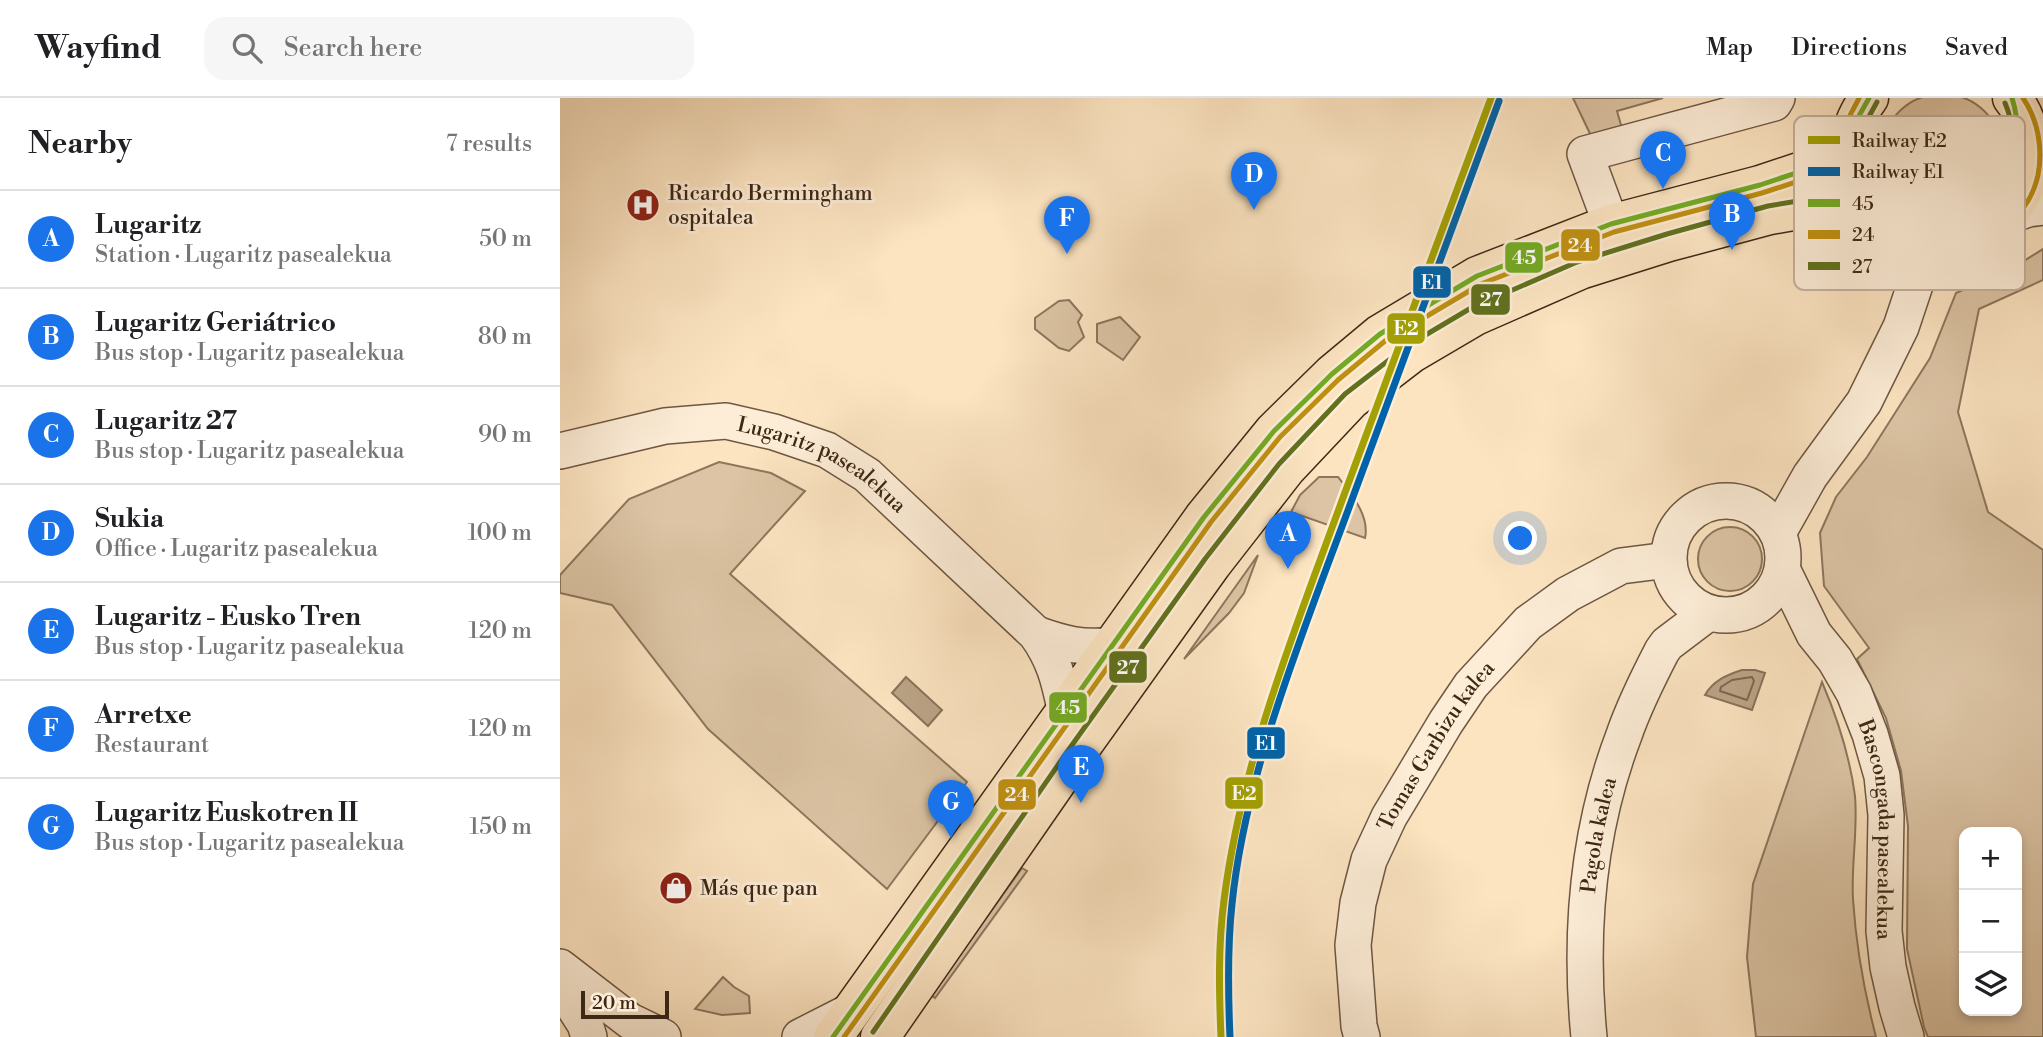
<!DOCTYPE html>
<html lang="en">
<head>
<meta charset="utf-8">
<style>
  body { margin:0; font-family:"Libre Bodoni",serif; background:#f6f6f6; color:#202124 }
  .controls { position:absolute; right:21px; bottom:21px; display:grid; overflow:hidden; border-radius:14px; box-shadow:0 4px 10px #0003 }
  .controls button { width:63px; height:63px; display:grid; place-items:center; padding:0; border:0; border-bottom:2px solid #e0e0e0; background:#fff; color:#202124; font:35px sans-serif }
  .scale { position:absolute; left:21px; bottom:18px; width:88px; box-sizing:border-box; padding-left:7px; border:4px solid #3d2816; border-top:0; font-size:19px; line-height:24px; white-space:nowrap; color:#3d2816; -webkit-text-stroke:5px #fdedd7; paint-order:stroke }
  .you { position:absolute; left:961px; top:441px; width:24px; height:24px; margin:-18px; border:5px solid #fff; border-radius:50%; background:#1a73e8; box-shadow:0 0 0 10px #1a73e833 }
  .badge { display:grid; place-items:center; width:46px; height:46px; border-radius:50%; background:#1a73e8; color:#fff; font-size:23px; font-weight:700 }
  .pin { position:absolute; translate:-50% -58px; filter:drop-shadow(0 2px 4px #0008) }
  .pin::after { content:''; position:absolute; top:37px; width:24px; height:21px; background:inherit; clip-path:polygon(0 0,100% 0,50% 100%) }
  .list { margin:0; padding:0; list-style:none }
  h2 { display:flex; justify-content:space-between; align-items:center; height:91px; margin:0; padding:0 28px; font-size:30px }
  h2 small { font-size:23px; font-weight:400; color:#757577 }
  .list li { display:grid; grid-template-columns:46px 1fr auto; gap:21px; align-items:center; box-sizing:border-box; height:98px; padding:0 28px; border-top:2px solid #e0e0e0 }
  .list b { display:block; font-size:26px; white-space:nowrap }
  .list p { margin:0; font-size:23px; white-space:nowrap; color:#757577 }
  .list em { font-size:23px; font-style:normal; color:#757577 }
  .icon { flex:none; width:38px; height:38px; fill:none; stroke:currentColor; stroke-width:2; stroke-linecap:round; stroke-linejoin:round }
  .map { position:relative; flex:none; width:1483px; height:939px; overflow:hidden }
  header { display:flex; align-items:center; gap:42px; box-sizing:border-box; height:98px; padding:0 35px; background:#fff; border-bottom:2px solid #e0e0e0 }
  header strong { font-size:33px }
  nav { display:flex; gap:38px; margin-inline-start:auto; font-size:24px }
  .search { width:490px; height:63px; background:#f6f6f6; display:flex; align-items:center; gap:18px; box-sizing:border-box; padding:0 24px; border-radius:21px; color:#757577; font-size:26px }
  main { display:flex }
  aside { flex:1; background:#fff }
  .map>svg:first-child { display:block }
  .green { fill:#dcc4a4; stroke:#8c765d; stroke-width:2; fill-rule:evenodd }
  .water { fill:#bba487; stroke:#89725a; stroke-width:2 }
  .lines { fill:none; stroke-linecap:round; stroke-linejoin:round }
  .shore { stroke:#7c664e; stroke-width:2 }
  .minor-casing { stroke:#6d5741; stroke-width:38 }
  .major-casing { stroke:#3d2816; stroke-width:41 }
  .minor { stroke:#fdedd7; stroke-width:35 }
  .major { stroke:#fce4c1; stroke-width:38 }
  .bus-1-casing { stroke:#fdedd7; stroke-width:10 }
  .bus-2-casing { stroke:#fdedd7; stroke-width:10 }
  .bus-3-casing { stroke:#fdedd7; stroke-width:10 }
  .bus-1 { stroke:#73ab24; stroke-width:5 }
  .bus-2 { stroke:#c09011; stroke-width:5 }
  .bus-3 { stroke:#61711d; stroke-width:5 }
  .rail-1-casing { stroke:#fdedd7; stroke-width:12 }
  .rail-2-casing { stroke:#fdedd7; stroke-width:12 }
  .rail-1 { stroke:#a3a004; stroke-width:7 }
  .rail-2 { stroke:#0063a9; stroke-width:7 }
  .labels { text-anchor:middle; stroke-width:6; stroke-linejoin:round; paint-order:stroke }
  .poi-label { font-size:21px; fill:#3d2816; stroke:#fdedd7; text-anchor:start }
  .street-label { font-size:21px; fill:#3d2816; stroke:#fdedd7 }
  .key { fill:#fdedd7; stroke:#c3b29d; stroke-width:2 }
  .key-label { font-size:19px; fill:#3d2816 }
  .line-badge { stroke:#fdedd7; stroke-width:2.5 }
  .badge-label { font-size:19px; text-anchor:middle; font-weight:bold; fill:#fff }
</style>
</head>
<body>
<header>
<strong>Wayfind</strong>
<div class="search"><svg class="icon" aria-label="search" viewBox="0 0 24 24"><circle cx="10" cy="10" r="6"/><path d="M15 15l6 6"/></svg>Search here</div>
<nav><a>Map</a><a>Directions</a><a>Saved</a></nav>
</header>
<main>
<aside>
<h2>Nearby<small>7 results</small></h2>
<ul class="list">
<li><span class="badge">A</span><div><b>Lugaritz</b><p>Station · Lugaritz pasealekua</p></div><em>50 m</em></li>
<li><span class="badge">B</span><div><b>Lugaritz Geriátrico</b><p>Bus stop · Lugaritz pasealekua</p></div><em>80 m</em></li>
<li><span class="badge">C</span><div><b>Lugaritz 27</b><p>Bus stop · Lugaritz pasealekua</p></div><em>90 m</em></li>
<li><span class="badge">D</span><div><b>Sukia</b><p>Office · Lugaritz pasealekua</p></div><em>100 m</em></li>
<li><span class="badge">E</span><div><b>Lugaritz - Eusko Tren</b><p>Bus stop · Lugaritz pasealekua</p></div><em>120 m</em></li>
<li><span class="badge">F</span><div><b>Arretxe</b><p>Restaurant</p></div><em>120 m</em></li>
<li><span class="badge">G</span><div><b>Lugaritz Euskotren II</b><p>Bus stop · Lugaritz pasealekua</p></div><em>150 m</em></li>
</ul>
</aside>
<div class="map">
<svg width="1483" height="939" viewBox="0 0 1483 939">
  <rect width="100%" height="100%" fill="#fce4c1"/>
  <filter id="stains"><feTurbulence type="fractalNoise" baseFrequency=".00286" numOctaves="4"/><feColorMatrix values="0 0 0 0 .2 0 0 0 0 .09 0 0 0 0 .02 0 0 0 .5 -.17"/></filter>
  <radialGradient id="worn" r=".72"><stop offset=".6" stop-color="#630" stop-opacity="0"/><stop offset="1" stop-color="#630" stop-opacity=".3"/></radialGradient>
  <g class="green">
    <circle cx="1382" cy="57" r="61"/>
    <path d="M1013,0H1103L1057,13L1063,34L1033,42Z"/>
    <path d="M1483,151V182L1419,211L1398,314L1428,414L1483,452V939H1368L1364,929L1347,851L1348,728L1341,673L1326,620L1297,561L1309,550L1264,488L1260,435L1276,399L1307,359L1370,260L1396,195L1451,171ZM1404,734H1457V913H1404Z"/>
    <path d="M509,202L522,217L518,224L524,239L509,253L499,250L475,231V220L499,203Z"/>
    <path d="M560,219L580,239L563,262L537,244V226Z"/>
    <path d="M159,364L211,375L245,393L170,476L407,684L327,791L148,631L52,507L0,495V477L69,401Z"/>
    <path d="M759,379H778C791,395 810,418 805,440L731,414L740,397Z"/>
    <circle cx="1170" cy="461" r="32"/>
    <path d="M698,457L684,495L669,515L624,561Z"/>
    <path d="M1262,584C1277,619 1290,660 1295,698C1298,732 1291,767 1293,801C1296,848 1304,893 1316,939H1196L1187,859L1193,786Z"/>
    <path d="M462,770L467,773L375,900L371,897Z"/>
    <path d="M163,879L174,889L189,898L190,915L162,917L135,911Z"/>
  </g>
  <g class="water">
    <path d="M1182,572H1195L1205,575L1192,612L1145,597C1153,583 1166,577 1182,572Z"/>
    <path d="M346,579L382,612L368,628L332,595Z"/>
  </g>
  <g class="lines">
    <path class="shore" d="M1192,579L1194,583L1187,602L1160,593L1161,589L1172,582Z"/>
    <defs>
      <g id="minor">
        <path d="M1446,119L1468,111L1483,109"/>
        <path d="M1051,126L1025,56L1214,5L1217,0"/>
        <path id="s1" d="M0,353L105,328L166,323L214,334L267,352L307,377L476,536C494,561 499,582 505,611"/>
        <circle cx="1166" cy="460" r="57"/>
        <path d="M1218,435L1250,378L1304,304L1341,229L1369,145"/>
        <path id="s2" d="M1223,473L1254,536L1275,562L1294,595L1310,636L1322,678L1326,717L1324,833L1328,869L1337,909L1346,939"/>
        <path d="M476,536C504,546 523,551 552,547"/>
        <path d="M0,869L70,923L103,939"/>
        <path d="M0,887L25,926L29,939"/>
        <path d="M240,939L293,912"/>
        <path id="s3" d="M802,939L799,928L793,847L798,805L809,762L829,719L886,624L911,587L968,525L1008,496L1061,468L1108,462"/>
        <path id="s4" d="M1029,939C1019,836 1027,734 1064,637C1074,608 1088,580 1102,553L1107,546L1148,515"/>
      </g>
      <g id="major">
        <path d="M1309,0C1246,82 1350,189 1433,128C1452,114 1466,95 1470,71C1474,47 1468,19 1452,0"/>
        <path d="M273,939L644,419L714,333L772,276L820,236L917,178L1051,126L1200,87L1248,71L1291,37"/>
        <path d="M320,939L514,659L652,466L726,371L791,302L852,255L915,218L1020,172L1109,144L1210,117L1244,111L1307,109"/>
      </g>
    </defs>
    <use href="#minor" class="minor-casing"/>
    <use href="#major" class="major-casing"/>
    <use href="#minor" class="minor"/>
    <use href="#major" class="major"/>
    <defs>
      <g id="bus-1">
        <path d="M1309,0C1304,10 1295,22 1293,34C1287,59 1292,84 1307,105C1377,205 1483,99 1452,0"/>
        <path d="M273,939L644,419L714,333L772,276L820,236L917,178L1051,126L1200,87L1248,71L1291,37"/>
      </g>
      <g id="bus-2">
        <path d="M1299,0C1295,9 1288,19 1285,29C1279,45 1282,65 1286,81C1296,115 1322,139 1355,150C1360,151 1365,154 1370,154C1418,158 1468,124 1478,77C1483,50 1478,22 1463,0"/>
        <path d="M284,939L651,424L720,339L778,282L825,243L921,186L1054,134L1202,95L1251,79L1296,44"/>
      </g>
      <g id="bus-3">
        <path d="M1317,4C1312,13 1306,23 1302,33C1295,54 1301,81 1314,99C1378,190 1483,95 1445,5"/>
        <path d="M313,934L507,654L645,461L719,366L785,296L847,248L911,210L1017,164L1107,136L1208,108L1244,102L1307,100"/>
      </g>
    </defs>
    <use href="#bus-1" class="bus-1-casing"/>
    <use href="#bus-2" class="bus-2-casing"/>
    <use href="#bus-3" class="bus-3-casing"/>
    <use href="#bus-1" class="bus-1"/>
    <use href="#bus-2" class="bus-2"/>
    <use href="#bus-3" class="bus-3"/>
    <defs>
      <path id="rail-1" d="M661,939C659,893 658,847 664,802C682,661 736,529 784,397C833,265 882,132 931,0"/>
      <path id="rail-2" d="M670,939C668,894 667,851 672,806C686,669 747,525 794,396C842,265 891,134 939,3"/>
    </defs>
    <use href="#rail-1" class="rail-1-casing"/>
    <use href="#rail-2" class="rail-2-casing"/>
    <use href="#rail-1" class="rail-1"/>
    <use href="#rail-2" class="rail-2"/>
  </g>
  <defs>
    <symbol id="hospital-disc" viewBox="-11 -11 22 22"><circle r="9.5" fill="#8f2418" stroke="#fdedd7"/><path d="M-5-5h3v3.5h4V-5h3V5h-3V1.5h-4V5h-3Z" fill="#fff"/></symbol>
    <symbol id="shop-disc" viewBox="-11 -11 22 22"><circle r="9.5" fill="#8f2418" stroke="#fdedd7"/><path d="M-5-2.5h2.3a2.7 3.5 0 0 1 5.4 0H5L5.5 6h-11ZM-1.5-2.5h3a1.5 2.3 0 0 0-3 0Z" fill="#fff"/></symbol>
  </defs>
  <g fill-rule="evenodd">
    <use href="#hospital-disc" x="64" y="88" width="38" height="38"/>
    <use href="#shop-disc" x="97" y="771" width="38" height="38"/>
  </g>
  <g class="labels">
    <g class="poi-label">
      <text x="108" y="102">Ricardo Bermingham<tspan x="108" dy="24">ospitalea</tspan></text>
      <text x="140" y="797">Más que pan</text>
    </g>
    <g class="street-label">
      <text dy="7" stroke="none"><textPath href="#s1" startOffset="276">Lugaritz pasealekua</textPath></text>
      <text dy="7" stroke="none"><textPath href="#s3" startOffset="312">Tomas Garbizu kalea</textPath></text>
      <text dy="7" stroke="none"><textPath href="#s2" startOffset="282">Bascongada pasealekua</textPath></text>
      <text dy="7" stroke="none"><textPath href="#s4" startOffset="203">Pagola kalea</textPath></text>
    </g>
  </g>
  <rect x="1234" y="18" width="231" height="174" rx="10" class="key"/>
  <rect x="1248" y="38" width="32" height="8" fill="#a3a004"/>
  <rect x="1248" y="69" width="32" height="9" fill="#0063a9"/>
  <rect x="1248" y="101" width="32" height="8" fill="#73ab24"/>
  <rect x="1248" y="132" width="32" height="9" fill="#c09011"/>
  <rect x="1248" y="164" width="32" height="8" fill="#61711d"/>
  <g class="key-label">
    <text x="1292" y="49">Railway E2</text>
    <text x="1292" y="80">Railway E1</text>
    <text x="1292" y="112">45</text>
    <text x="1292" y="143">24</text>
    <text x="1292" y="175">27</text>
  </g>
  <g class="line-badge">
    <rect x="1000" y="130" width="41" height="34" rx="7" fill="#c09011"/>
    <rect x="944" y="143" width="40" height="33" rx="7" fill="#73ab24"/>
    <rect x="852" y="167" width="40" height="34" rx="7" fill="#0063a9"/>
    <rect x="910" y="185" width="41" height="33" rx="7" fill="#61711d"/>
    <rect x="826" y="214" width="40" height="33" rx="7" fill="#a3a004"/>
    <rect x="548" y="552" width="40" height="34" rx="7" fill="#61711d"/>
    <rect x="488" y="593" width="40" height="33" rx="7" fill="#73ab24"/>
    <rect x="686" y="628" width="40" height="34" rx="7" fill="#0063a9"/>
    <rect x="664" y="678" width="40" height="34" rx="7" fill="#a3a004"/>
    <rect x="437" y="680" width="40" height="33" rx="7" fill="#c09011"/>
  </g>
  <g class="badge-label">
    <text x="1020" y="154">24</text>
    <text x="964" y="166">45</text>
    <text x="872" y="191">E1</text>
    <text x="931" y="208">27</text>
    <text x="846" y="237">E2</text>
    <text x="568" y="576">27</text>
    <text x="508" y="616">45</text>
    <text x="706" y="652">E1</text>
    <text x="684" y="702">E2</text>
    <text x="457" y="703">24</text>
  </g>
  <rect width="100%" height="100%" filter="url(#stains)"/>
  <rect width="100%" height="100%" fill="url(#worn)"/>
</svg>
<div class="controls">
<button>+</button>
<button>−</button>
<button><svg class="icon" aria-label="layers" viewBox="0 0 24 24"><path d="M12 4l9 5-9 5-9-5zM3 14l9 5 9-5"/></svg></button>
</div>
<div class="scale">20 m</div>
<div class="you"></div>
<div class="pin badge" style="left:728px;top:471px">A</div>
<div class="pin badge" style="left:1172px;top:152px">B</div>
<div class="pin badge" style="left:1103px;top:91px">C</div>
<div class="pin badge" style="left:694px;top:112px">D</div>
<div class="pin badge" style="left:521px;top:705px">E</div>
<div class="pin badge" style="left:507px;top:156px">F</div>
<div class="pin badge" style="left:391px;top:740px">G</div>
</div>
</main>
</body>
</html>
